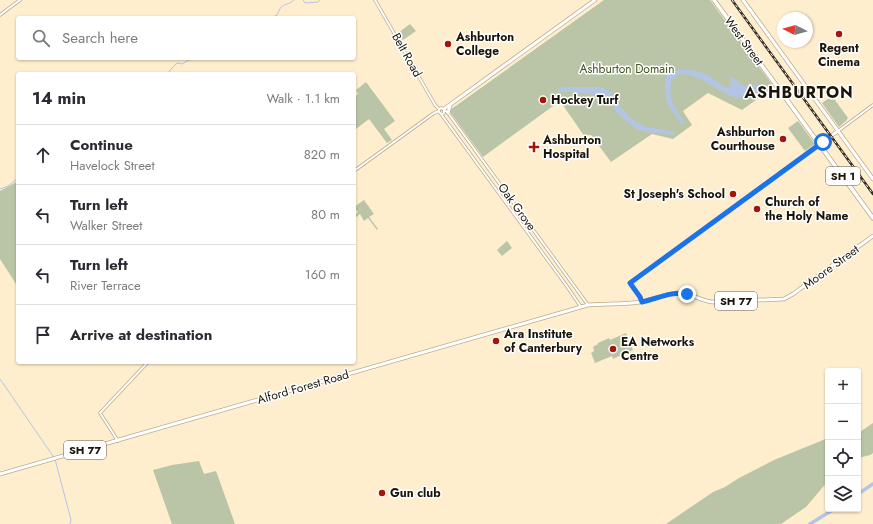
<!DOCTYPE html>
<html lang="en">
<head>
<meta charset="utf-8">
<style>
  body { margin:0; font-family:Jost,sans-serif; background:#f2f2f3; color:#2b2b33 }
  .controls { position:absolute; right:12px; bottom:12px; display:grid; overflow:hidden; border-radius:4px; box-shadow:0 1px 3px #0004 }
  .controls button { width:36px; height:36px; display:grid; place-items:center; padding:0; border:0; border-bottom:1px solid #e1e1e2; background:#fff; color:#2b2b33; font:20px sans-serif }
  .compass { position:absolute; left:777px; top:12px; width:36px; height:36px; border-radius:50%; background:#fff; box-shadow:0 1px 3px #0004; rotate:276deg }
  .stop { position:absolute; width:12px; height:12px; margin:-9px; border:3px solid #1a73e8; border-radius:50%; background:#fff }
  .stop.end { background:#1a73e8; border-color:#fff; box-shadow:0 1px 4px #0008 }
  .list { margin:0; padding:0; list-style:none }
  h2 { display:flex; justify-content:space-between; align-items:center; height:52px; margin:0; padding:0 16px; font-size:17px }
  h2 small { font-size:13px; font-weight:400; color:#7c7c81 }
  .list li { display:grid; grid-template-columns:26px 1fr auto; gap:12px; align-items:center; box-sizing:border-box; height:60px; padding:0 16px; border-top:1px solid #e1e1e2 }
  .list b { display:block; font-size:15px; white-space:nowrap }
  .list p { margin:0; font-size:13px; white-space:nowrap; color:#7c7c81 }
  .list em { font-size:13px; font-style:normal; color:#7c7c81 }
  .icon { flex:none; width:22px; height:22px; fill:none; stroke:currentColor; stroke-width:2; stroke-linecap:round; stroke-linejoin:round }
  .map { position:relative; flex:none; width:873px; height:524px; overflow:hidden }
  .search { position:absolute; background:#fff; box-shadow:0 1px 3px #0004; left:16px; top:16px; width:340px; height:44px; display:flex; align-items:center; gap:10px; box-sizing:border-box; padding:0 14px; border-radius:4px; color:#7c7c81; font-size:15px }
  .panel { position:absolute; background:#fff; box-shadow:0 1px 3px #0004; left:16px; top:72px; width:340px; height:292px; border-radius:4px }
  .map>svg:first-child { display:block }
  .green { fill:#b9c5a6 }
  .water { fill:#b3c5e5 }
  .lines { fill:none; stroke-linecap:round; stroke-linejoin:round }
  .stream { stroke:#b3c5e5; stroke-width:1 }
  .river { stroke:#b3c5e5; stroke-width:3.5 }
  .minor-casing { stroke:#baaa8c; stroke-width:3.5 }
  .major-casing { stroke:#baaa8c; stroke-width:4.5 }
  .highway-casing { stroke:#baaa8c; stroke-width:5 }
  .minor { stroke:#fff; stroke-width:2 }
  .major { stroke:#fff; stroke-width:3 }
  .highway { stroke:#fff; stroke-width:3.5 }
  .rail-casing { stroke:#362e21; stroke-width:2.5 }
  .rail { stroke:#fff; stroke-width:1; stroke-dasharray:3; stroke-linecap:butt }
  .route { stroke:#1a73e8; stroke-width:5 }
  .poi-dot { fill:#a71509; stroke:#fff; stroke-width:1.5 }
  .labels { text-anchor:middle; stroke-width:3; stroke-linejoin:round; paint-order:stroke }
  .shield { fill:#fff; stroke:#5f5a53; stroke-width:1 }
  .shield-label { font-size:11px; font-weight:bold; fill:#1a1409 }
  .poi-label { font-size:12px; font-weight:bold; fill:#1a1409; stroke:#fff; text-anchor:start }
  .street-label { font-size:12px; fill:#1a1409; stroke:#fff }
  .park-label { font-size:12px; fill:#41511d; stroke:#fff }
  .district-label { font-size:16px; font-weight:bold; letter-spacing:1px; fill:#1a1409; stroke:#fff }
</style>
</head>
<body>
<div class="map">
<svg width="873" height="524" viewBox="0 0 873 524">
  <rect width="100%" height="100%" fill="#ffeece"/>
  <g class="green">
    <path d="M604,0H710L774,87L742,110L708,93L683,111L692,125L673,139L652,134L611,162L591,135H588L585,137L560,101L483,157L450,112V110Z"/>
    <path d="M410,24L416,31L403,40L398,33Z"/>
    <path d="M366,82L395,121L384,129L392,140L387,143L369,119L356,129L354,126V97L358,94L356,90Z"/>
    <path d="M832,96L848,118L847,119V120L839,127L822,103Z"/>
    <path d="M798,121L815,144L805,151L788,128Z"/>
    <path d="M18,181V287L0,259V191Z"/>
    <path d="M364,200L374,214L369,217L378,229L377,230L368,218L364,221L360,214L354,219V216L358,212L354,207Z"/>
    <path d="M507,241L512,248L502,256L497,250Z"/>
    <path d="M626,333L633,350L613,359L612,356L595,363L591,353L594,351L593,347L598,344V343L609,338L610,340Z"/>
    <path d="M873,423V453L870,455L858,458V432H860Z"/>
    <path d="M828,438V481L806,507L781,524H666L713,492L725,487L739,478L774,460Z"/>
    <path d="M199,461L204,474L216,471L235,524H172L153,470L172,465Z"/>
  </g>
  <g class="water">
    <path d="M682,70C693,70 702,71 711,77C716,81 721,86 728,88L730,87L731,80L729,76C737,78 737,83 742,85C751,88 760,84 768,85C769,89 766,92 761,93C760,93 759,92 758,92C750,92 747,99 738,98C735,97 732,96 729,95C717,90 677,59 671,84C667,99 678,112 685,123L683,124H681L667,103L665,86L666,74L671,71Z"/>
    <path d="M564,87H601L611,92L613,98L631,119L644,126L653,128L671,131L675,134L674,135L646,132L636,129L617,113L612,104L604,98L591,94L572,92H559L558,90L559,88Z"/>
  </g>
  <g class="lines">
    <g class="stream">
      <path d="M303,0L305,3L318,2L320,0"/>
      <path d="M271,18L277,15C283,0 285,8 294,0"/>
      <path d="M168,74L171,69L177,63L182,64L192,58"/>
      <path d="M0,189L8,186L18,178"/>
      <path d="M0,379L55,459L71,520L70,524"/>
    </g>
    <g class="river">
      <path d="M858,494L873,484"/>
      <path d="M810,524L834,509"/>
    </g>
    <defs>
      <g id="minor">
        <path d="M375,0L435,105L439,109"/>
        <path d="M0,15L20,0"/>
        <path d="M444,110V113L442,114L440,113L439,112V109L442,108L448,113L588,305"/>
        <path d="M441,114L566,285L581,307"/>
        <path d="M838,131L873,105"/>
        <path d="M354,171L434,113L439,111"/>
        <path d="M642,302L640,297L630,283L819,144"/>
        <path d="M118,441L100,413L148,362"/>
      </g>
      <g id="major">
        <path d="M743,0L873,179"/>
        <path d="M444,109L595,0"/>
        <path d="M448,113L450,106"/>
        <path d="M819,144L838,131"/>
        <path d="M0,474L588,305C605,303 623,305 640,302C653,300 666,293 679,293C691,293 701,301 712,302L784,299L793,294L873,236"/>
      </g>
      <path id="highway" d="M714,0L873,218"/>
    </defs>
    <use href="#minor" class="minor-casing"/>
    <use href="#major" class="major-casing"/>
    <use href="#highway" class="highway-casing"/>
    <use href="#minor" class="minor"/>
    <use href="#major" class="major"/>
    <use href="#highway" class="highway"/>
    <defs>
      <path id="rail" d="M732,0L873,194"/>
    </defs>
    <use href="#rail" class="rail-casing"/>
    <use href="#rail" class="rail"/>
  </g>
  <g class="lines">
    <path class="route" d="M687,294C671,291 657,299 642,302L640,297L630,283L823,142"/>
  </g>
  <g class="poi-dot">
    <circle cx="839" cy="34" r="4"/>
    <circle cx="448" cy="44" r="4"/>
    <circle cx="543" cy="100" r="4"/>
    <circle cx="783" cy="139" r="4"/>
    <path d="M532 141h4v4h4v4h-4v4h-4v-4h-4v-4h4z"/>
    <circle cx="733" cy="194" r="4"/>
    <circle cx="757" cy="209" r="4"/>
    <circle cx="496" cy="341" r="4"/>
    <circle cx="613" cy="349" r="4"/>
    <circle cx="382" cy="493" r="4"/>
  </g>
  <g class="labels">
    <g class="shield">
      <rect x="826" y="167" width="34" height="18" rx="3"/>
      <rect x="715" y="292" width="42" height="18" rx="3"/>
      <rect x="64" y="441" width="42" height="18" rx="3"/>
    </g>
    <g class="shield-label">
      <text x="843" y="180">SH 1</text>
      <text x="736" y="305">SH 77</text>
      <text x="85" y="454">SH 77</text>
    </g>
    <g class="poi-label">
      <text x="456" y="41">Ashburton<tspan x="456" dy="14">College</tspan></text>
      <text x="839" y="52" text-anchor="middle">Regent<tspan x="839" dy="14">Cinema</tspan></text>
      <text x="551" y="104">Hockey Turf</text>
      <text x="775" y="136" text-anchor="end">Ashburton<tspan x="775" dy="14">Courthouse</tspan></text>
      <text x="543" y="144">Ashburton<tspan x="543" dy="14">Hospital</tspan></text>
      <text x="725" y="198" text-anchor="end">St Joseph's School</text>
      <text x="765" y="206">Church of<tspan x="765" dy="14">the Holy Name</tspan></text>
      <text x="504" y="338">Ara Institute<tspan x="504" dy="14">of Canterbury</tspan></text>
      <text x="621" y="346">EA Networks<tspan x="621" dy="14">Centre</tspan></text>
      <text x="390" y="497">Gun club</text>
    </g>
    <g class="street-label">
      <text transform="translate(744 41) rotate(54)" y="4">West Street</text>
      <text transform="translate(407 55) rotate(61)" y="4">Belt Road</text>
      <text transform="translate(517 207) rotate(54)" y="4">Oak Grove</text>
      <text transform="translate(831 267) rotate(-36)" y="4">Moore Street</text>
      <text transform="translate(303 387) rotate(-16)" y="4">Alford Forest Road</text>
    </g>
    <g class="park-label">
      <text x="627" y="73">Ashburton Domain</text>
    </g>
    <g class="district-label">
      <text x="799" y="98">ASHBURTON</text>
    </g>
  </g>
</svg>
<div class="controls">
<button>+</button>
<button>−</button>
<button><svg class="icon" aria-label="locate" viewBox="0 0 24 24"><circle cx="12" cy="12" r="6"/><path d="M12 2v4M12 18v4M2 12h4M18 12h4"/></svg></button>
<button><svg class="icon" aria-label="layers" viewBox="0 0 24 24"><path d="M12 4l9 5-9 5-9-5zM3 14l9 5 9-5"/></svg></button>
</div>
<svg class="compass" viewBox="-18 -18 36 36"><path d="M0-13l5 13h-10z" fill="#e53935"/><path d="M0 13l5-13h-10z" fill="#7c7c81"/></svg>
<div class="stop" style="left:823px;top:142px"></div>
<div class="stop end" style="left:687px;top:294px"></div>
<div class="search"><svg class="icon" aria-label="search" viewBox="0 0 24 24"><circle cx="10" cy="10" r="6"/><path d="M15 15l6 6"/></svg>Search here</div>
<section class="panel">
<h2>14 min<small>Walk · 1.1 km</small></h2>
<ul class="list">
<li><svg class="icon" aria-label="ahead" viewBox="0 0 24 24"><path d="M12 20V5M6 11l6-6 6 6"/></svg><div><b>Continue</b><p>Havelock Street</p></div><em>820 m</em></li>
<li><svg class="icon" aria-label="left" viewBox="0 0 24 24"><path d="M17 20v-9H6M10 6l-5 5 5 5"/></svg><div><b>Turn left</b><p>Walker Street</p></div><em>80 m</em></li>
<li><svg class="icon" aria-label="left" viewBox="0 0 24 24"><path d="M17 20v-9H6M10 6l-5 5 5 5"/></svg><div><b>Turn left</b><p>River Terrace</p></div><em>160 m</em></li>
<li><svg class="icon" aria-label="arrive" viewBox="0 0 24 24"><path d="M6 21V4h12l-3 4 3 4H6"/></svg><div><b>Arrive at destination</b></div></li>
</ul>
</section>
</div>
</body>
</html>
